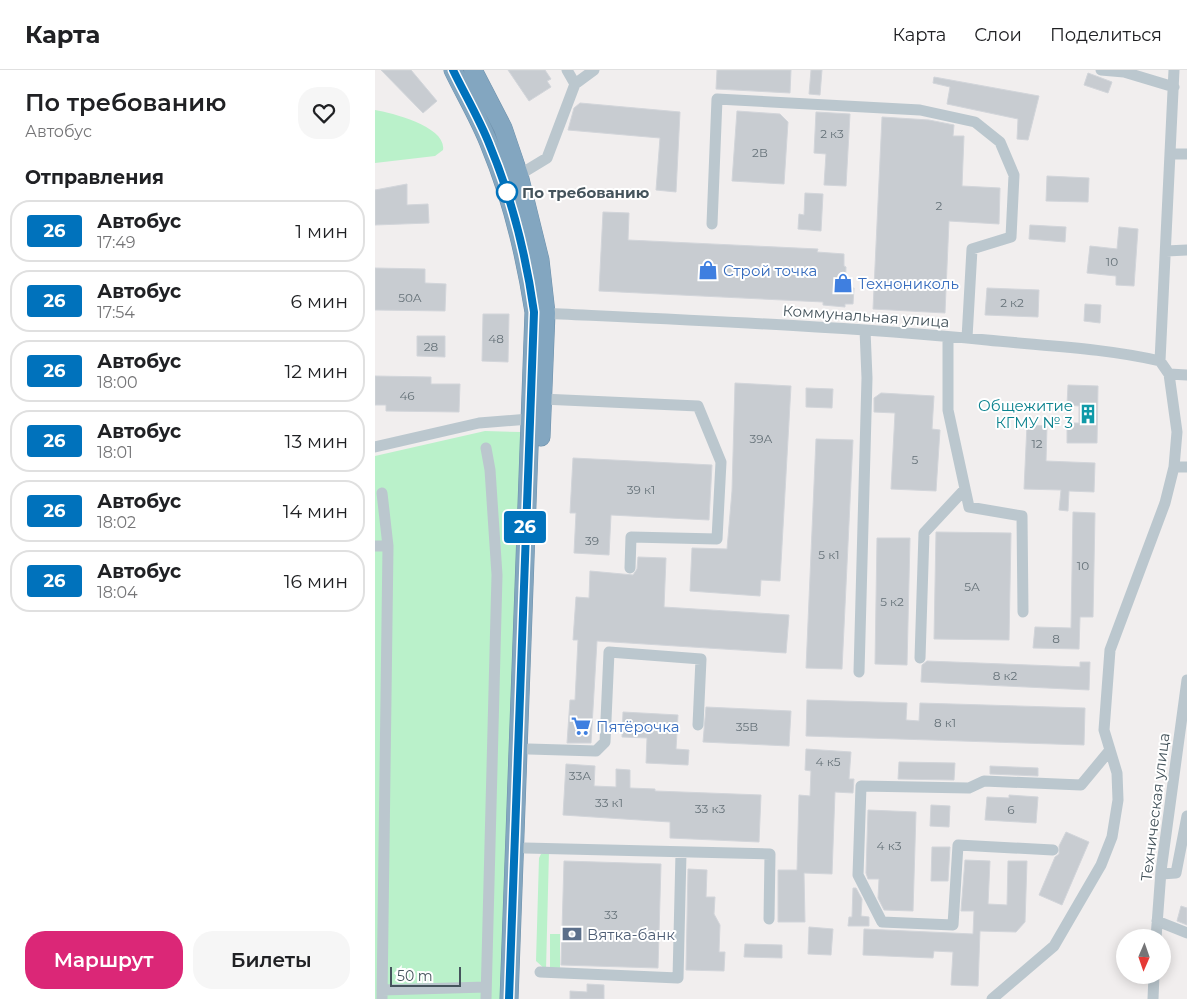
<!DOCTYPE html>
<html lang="ru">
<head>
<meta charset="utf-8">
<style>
  :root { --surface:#fff; --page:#f6f6f6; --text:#202124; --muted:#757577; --line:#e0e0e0; --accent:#db2777 }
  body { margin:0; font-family:Montserrat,sans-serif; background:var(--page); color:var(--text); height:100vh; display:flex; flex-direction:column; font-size:19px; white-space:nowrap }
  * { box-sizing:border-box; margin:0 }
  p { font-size:16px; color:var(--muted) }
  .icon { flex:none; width:28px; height:28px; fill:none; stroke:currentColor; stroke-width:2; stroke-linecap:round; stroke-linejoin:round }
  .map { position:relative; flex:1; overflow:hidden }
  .details { display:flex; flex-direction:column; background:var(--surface); width:375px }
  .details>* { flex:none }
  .badge { padding:0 10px; border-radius:4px; font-size:18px; line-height:32px }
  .needle { width:32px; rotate:182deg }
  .controls { position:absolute; left:741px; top:859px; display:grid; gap:10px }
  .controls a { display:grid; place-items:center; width:55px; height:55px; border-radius:50%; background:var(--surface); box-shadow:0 2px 12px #0003; font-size:25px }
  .scale { position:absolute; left:15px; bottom:12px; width:71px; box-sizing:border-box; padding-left:5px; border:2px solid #45545c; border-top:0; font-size:14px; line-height:18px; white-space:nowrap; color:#45545c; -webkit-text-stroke:4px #fff; paint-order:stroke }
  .map>.badge { position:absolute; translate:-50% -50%; box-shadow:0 0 0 2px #fff }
  h2 { padding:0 25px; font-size:19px; line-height:45px }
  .round { display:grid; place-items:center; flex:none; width:52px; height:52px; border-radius:20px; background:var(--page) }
  .summary { display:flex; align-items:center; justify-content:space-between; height:85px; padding:0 25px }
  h1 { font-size:24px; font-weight:600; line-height:38px }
  .action { display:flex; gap:10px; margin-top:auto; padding:10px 25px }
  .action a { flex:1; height:58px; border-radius:20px; background:var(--accent); color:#fff; font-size:20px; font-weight:600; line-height:58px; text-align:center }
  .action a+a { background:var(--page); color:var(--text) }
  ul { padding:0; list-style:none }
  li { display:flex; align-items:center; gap:15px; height:62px; margin:0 10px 8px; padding:0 15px; border:2px solid var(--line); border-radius:20px }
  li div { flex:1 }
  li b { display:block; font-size:19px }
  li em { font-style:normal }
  li .badge { min-width:55px; font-weight:700; text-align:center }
  header { display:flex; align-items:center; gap:30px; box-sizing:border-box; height:70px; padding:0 25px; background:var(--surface); border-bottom:1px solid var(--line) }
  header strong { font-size:24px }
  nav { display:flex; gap:28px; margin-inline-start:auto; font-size:18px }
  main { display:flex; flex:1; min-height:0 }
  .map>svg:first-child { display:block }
</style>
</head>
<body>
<header>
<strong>Карта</strong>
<nav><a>Карта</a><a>Слои</a><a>Поделиться</a></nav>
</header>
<main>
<section class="details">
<div class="summary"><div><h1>По требованию</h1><p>Автобус</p></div><a class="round"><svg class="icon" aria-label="heart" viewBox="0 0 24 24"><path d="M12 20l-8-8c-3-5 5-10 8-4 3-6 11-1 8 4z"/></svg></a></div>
<h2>Отправления</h2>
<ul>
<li><span class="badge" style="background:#0072bc;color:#fff">26</span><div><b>Автобус</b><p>17:49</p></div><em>1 мин</em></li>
<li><span class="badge" style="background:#0072bc;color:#fff">26</span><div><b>Автобус</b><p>17:54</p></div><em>6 мин</em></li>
<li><span class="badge" style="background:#0072bc;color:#fff">26</span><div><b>Автобус</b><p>18:00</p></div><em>12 мин</em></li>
<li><span class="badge" style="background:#0072bc;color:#fff">26</span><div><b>Автобус</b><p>18:01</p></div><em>13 мин</em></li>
<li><span class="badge" style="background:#0072bc;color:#fff">26</span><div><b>Автобус</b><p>18:02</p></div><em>14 мин</em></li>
<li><span class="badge" style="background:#0072bc;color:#fff">26</span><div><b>Автобус</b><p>18:04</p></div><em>16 мин</em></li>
</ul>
<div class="action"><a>Маршрут</a><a>Билеты</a></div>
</section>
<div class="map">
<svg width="812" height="929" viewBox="0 0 812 929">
  <rect width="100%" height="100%" fill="#f1eeee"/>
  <path fill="#baf1ca" d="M0,40C18,43 72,57 68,80L60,86L0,93Z
    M110,361L146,362L126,929H0V386Z
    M174,781L171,900L161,891L164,788L166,784Z
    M175,864H185V901H175Z"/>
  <path fill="#c8ccd1" stroke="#d2d5da" d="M6,0H36L62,31L48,43Z
    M133,0H170L176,9L172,11L176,17L154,31Z
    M342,0H416L415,23L341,19Z
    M436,0H447L445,25L434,24Z
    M713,3L737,12L733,23L709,15Z
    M559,7L664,26L653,70L642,69L643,49L572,34L575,17L558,13Z
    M205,33L305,42L301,122L281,120L285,68L193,60L199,38Z
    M362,41L405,44L413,52L409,114L357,111Z
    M441,42L475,44L471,116L449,115L451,84L439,83Z
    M507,47L554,50L579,55L578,66H589L587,116L625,118L624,154L574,151L570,243L498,239Z
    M672,106L714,108L713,132L671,131Z
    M32,114V135L53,134L54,153L0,155V120Z
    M430,123L448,124L446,161L423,159L424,144L429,145Z
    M228,142L254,143L253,170L443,179L442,182L469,184V196L471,197L470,218H479L478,234H470V237L448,235V232L224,221Z
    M655,155L691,157L690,172L654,169Z
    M744,157L763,159L759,216L741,215V206L712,203L715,176L742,179Z
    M0,198L50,199V213L71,214L70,241L0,240Z
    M612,218L664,220L663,247L610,245Z
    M710,234L726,235L725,253L709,251Z
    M108,244H134L133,292L107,291Z
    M42,266H70V287L42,286Z
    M0,306L56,307V314H85L84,342L11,341V335H0Z
    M360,313L416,316L405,511L386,510L385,526L315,521L317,478L352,479L357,421Z
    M693,315L723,316L722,373H692V353H704V336L692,335Z
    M431,318L458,319L457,338L431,337Z
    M506,323L559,326L557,359L565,360L561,421L516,419L520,343L499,342V328Z
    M652,355L672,356L671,391L720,393L719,422L694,421L693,441L684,440L686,420L649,419Z
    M441,369L478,370L467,599L431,598Z
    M198,388L337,395L334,450L236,445L234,485L199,483L201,443H195Z
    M698,442L720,443L718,547H705L704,579L658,578L660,557L696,558Z
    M561,462L636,463L634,570L559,569Z
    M502,468H535L532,595L500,594Z
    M263,487L291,488L289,537L414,545L411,583L222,571L216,673H192L195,630H200L203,570H198L201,527L214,528L215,501L258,505L262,499Z
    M552,591L705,597V592H715L714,620L546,612L547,595Z
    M432,630L532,633L531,650L544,651L545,633L710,638L709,675L431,666Z
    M331,637L416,641L414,676L328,672Z
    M248,642L303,645L301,679L314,680L313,695L271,693L272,668L247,667Z
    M431,679L476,682L474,709H479L478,723L460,722L457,804L429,803L430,852H403V800H422L424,725L435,726L436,701L430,700Z
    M524,692L580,693L579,710L523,709Z
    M191,694L220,696L219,716L241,717V699L255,700V718L280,719V721L386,725L384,772L295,768V752L188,745Z
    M615,696L663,698V706L615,704Z
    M634,725L663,727L661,753L610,750L612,727L634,728Z
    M556,735L575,736L574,757L555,756Z
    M493,740L541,742L538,841L509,840L503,828L504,809H493L491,803Z
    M691,762L714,772L687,835L664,825L680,787L684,784V776Z
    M557,777H575L573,811H556Z
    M590,790L615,791L613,834L632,835L633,791H652L650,852L641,862L605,861L603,916L576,915L578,882L559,881L558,888L488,885L489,859L598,864L599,841H586Z
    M189,791L286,794L283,898L186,895Z
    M313,799L332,800L331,827H340L339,844L345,855L344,882H350L349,901L311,900Z
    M478,818H481L487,829L486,846L494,847V856H473L474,847H477Z
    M806,836L812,838V855L802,851Z
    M434,857L458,859L456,885L433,884Z
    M370,874L407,875V888L369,887Z
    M212,914L229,915V929H195V921L212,922Z"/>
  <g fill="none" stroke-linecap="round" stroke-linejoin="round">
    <defs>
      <path id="highway" d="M78,0C90,25 105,50 115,76C137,129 150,185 159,242L134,929
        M98,0L128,58L144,105L165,190L171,243L166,367"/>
    </defs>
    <use href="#highway" stroke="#6f91ab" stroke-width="19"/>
    <path stroke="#bbc7ce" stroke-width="11" d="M192,0L200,14
      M726,0L749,2L799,17
      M796,84H812
      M144,105L172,88L200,14L219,0
      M337,154L342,29L545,40L600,52L625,72L639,105L636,167L597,179L592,268
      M791,181L812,180
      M165,243C314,250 464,256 612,270C670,276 729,278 785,291L794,304L812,305
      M573,267V340L594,437L647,446L648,542
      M785,291L799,0
      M167,329L323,336L346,392L342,469L256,467L255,498
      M0,377L104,353L154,349
      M799,397H812
      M0,476H13
      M545,588L549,463L590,419
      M484,602L492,308L490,260
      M154,679L221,681L230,672L234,582L326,589L323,655
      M150,778L395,784L394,849
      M678,780L583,775L578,855L507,852L483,805L486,716L594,718L609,711L706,715L735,680
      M786,804L801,803L812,746
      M782,851L812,863
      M781,868L786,801L812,610
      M165,902L303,908L306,783
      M7,920L111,917
      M7,929L13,476L7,423
      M111,929L122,505L115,400L111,378
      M617,929L679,876L726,795L737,767L743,730L742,703L729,660L735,580L790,433L799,397L802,362L794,304
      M778,929L779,905"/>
    <use href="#highway" stroke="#83a6c0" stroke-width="18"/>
  </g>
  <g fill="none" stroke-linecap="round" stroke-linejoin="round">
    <defs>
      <path id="line" d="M78,0C90,25 105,50 115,76C137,129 151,185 159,242L134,929"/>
    </defs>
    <use href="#line" stroke="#fff" stroke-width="11"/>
    <use href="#line" stroke="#0072bc" stroke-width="8"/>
  </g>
  <defs>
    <symbol id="shop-bare" viewBox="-9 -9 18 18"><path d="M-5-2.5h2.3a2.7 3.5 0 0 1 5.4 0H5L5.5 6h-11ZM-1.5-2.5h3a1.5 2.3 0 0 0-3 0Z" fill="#3f7fe0" stroke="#fff" stroke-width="2.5" paint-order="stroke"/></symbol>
    <symbol id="building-bare" viewBox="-9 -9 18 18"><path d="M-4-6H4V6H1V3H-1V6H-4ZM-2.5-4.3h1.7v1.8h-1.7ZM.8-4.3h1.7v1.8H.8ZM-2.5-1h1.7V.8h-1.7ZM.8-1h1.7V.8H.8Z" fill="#0f9aa8" stroke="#fff" stroke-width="2.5" paint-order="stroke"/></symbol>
    <symbol id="supermarket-bare" viewBox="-9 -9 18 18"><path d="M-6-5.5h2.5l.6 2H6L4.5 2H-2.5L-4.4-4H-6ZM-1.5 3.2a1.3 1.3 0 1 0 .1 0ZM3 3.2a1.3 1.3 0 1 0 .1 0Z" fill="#3f7fe0" stroke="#fff" stroke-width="2.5" paint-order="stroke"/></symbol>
    <symbol id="bank-bare" viewBox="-9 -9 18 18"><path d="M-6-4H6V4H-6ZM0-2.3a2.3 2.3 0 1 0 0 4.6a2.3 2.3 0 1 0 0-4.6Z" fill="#5c6f8a" stroke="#fff" stroke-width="2.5" paint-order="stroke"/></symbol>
  </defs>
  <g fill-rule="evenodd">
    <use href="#shop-bare" x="319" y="186" width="28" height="28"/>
    <use href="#shop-bare" x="454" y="199" width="28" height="28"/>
    <use href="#building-bare" x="699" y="330" width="28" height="28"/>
    <use href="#supermarket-bare" x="192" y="642" width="28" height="28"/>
    <use href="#bank-bare" x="183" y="850" width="28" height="28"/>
  </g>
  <circle fill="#fff" stroke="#0072bc" stroke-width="2.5" cx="132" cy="122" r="10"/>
  <g text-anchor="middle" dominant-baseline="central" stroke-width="4" stroke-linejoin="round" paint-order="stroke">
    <g font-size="12" fill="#667279">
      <text x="457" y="63">2 к3</text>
      <text x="385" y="82">2В</text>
      <text x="564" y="135">2</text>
      <text x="737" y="191">10</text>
      <text x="35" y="227">50А</text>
      <text x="637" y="232">2 к2</text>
      <text x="121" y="268">48</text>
      <text x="56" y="276">28</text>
      <text x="32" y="325">46</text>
      <text x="386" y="368">39А</text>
      <text x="662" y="373">12</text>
      <text x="540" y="389">5</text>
      <text x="266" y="419">39 к1</text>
      <text x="217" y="470">39</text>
      <text x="454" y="484">5 к1</text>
      <text x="708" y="495">10</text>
      <text x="597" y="516">5А</text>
      <text x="517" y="531">5 к2</text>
      <text x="681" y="568">8</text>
      <text x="630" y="605">8 к2</text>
      <text x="570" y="652">8 к1</text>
      <text x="372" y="656">35В</text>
      <text x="453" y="691">4 к5</text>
      <text x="205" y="705">33А</text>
      <text x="234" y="732">33 к1</text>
      <text x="335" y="738">33 к3</text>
      <text x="636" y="739">6</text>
      <text x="514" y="775">4 к3</text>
      <text x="236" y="844">33</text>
    </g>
    <g font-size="15" font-weight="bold" fill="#45545c" stroke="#fff" text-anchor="start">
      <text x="147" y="122">По требованию</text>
    </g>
    <g font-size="15" fill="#366cbe" stroke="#fff" text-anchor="start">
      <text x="348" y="200">Строй точка</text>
      <text x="483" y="213">Технониколь</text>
      <text x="221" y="656">Пятёрочка</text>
    </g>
    <g font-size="15" fill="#45545c" stroke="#fff">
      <text transform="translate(491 246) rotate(4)">Коммунальная улица</text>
      <text transform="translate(780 737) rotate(-83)">Техническая улица</text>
    </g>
    <g font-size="15" fill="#0d838f" stroke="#fff" text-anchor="end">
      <text x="698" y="335">Общежитие<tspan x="698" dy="17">КГМУ № 3</tspan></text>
    </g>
    <g font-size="15" fill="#4e5e75" stroke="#fff" text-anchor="start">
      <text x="212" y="864">Вятка-банк</text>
    </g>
  </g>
</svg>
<div class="controls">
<a><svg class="needle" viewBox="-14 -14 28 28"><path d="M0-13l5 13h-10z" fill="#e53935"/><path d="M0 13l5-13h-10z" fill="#757577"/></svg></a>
</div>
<div class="scale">50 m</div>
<b class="badge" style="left:150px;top:457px;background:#0072bc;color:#fff">26</b>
</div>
</main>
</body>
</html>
